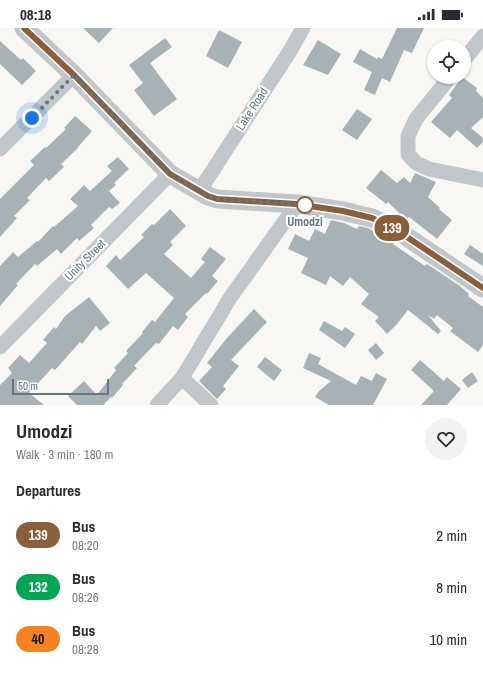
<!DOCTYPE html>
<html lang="en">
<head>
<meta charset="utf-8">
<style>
  :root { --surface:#fff; --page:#f2f2f3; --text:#2b2b33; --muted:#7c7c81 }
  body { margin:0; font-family:"Archivo Narrow",sans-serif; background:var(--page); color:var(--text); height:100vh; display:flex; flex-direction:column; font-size:15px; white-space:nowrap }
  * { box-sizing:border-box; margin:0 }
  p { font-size:13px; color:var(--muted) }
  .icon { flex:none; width:22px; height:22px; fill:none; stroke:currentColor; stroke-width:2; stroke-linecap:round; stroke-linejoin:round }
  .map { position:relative; height:377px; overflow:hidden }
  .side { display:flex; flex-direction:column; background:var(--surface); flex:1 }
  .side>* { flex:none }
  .badge { padding:0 8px; border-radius:13px; font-size:14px; line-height:26px }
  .buttons { position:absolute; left:427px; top:12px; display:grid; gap:8px }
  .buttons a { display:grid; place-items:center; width:44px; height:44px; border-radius:50%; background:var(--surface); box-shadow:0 1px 3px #0004; font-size:20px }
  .scale { position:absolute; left:12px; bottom:10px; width:97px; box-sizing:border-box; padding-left:4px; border:2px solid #617781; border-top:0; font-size:11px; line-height:14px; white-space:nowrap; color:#617781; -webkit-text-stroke:3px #fff; paint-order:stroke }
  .you { position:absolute; width:20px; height:20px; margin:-10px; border:3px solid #fff; border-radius:50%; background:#1a73e8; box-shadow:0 0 0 6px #1a73e833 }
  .map>.badge { position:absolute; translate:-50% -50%; box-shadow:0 0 0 2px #fff }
  h2 { padding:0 16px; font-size:15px; line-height:36px }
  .round { display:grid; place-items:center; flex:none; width:42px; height:42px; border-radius:21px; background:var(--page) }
  .overview { display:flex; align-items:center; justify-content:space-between; height:68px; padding:0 16px }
  h1 { font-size:19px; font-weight:700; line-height:30px }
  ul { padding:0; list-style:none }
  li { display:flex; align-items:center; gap:12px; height:52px; padding:0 16px }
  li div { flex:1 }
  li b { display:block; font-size:15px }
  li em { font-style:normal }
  li .badge { min-width:44px; font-weight:700; text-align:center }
  .status { display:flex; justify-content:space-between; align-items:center; height:28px; padding:0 20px; background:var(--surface); direction:ltr }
  .status svg { height:11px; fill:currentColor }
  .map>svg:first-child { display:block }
</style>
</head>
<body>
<div class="status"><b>08:18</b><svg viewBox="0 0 49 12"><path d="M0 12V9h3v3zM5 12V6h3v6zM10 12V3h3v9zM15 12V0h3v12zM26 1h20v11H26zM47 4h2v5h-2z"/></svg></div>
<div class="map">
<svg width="483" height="377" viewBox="0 0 483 377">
  <rect width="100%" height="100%" fill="#f8f7f4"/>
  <path fill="#a7b2b7" d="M83,0H113L99,15Z
    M397,0H424L412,25L404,22L390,54L382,50L375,67L364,62L372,44L353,34L360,21L377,31L378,29L382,31Z
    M219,2L242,14L228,40L206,28Z
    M165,10L172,19L150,35L177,71L154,88L134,62L143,55L129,37Z
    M318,12L341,26L328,47L303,37Z
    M0,13L21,32L23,30L36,43L22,57L0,36Z
    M462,49L477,60L476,63L483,70V89L471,100L483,110V114L477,120L457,102L450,110L431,94L452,70L449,67Z
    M357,81L372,91L357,112L342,102Z
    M75,88L92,103L78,119V120L61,136L64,139L49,153L46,150L27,170L30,172L14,188L17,190L0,209V171L34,137L30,133L45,119L46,120L66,101L64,100Z
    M118,129L129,141L114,155L116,157L109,163L120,175L112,181L109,179L91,197L94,200L79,213L77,210L61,226L57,221L37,238L35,236L16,256L18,257L0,278V238L13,224L18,229L37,213L38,214L53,198L54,199L78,178L70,171L84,157L90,163L112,143L107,138Z
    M381,142L397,155L404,149L410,155L415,145L436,154L428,169L440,180L439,181L452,192L437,211L409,189L406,192L388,174L386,176L366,160Z
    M170,181L186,198L170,214L173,217L164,226L191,250L205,234L201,231L210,219L226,231L212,248L218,253L207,266L206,265L185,286L188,289L178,302L173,298L159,316L156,315L134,338L137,340L122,356L123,357L112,370L111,369L104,376L105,377H77L68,368L84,353L97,367L116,342L114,340L128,325L126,323L143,305L142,304L152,292L155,294L174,270L146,245L128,261L106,238L116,227L120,232L144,209L141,207L152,196L154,197Z
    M331,192L344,195L357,201L359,198L368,200L389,211L394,214L393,216L425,238L427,236L460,258L469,266L468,268L483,279V317L478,324L450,303L453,300L437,287L434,291L428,287L441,303L438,306L408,282L397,296L387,306L375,293L379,289L361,276L369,266L350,249L343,258L330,248L326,257L301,245L308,230L288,221L295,206L309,213L315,201L325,206Z
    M470,217L483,226V238L464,226Z
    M89,269L110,295L100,303L96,298L82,316L80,314L55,342L52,340L29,365L44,377H0V357L12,345L8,340L20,327L29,335L47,315L43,312L54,299L56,301L65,288Z
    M254,281L267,294L231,332L239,338L223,358L226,361L217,371L199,353L212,339L207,335L227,310Z
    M324,293L342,303L345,299L355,306L345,320L319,302Z
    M376,315L384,325L376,332L368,322Z
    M309,325L321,330L318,336L356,357L361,348L372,353L376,345L387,351L373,377H329L315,369L319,363L331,353L303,340Z
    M265,329L282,342L274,353L257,339Z
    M420,332L444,353L447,349L461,361L447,377H421L434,363L411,342Z
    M472,344L478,353L468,360L462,352Z"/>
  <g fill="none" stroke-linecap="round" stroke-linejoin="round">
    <path stroke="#c0c6c9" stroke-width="15" d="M464,32L483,8
      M450,49L416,91L408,108V126L416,135L429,141L483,152
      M0,121L74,47
      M200,162L290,23L303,0
      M0,319L170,146
      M182,350L211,377
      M157,377L182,350L230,270L297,176"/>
    <path stroke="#c0c6c9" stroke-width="19" d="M24,0L74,47L170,146L208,168L217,171L297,176L343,183L372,190L398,203L483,260"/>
  </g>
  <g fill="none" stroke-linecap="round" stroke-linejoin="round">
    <defs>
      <path id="line" d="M24,0L74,47L170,146L208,168L217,171L296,176L343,183L372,190L398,203L483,260"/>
    </defs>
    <use href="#line" stroke="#fff" stroke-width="9"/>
    <use href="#line" stroke="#8b5e3c" stroke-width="6"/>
    <path stroke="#617781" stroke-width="4" stroke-dasharray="0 7.2" d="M32,90L74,47L170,146L208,168L217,171L296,176L312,179L305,177"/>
  </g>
  <circle fill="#fff" stroke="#8b5e3c" stroke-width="2" cx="305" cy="177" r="8"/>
  <g text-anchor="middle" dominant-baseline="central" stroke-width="4" stroke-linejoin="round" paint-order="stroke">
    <g font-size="12" fill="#617781" stroke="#fff">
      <text transform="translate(252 81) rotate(-57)">Lake Road</text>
      <text transform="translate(85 232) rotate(-45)">Unity Street</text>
    </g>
    <g font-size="12" font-weight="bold" fill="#617781" stroke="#fff">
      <text x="305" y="194">Umodzi</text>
    </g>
  </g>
</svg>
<div class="buttons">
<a><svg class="icon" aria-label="locate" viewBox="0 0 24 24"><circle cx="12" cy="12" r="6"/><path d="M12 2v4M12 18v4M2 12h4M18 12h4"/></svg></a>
</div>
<div class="scale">50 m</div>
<div class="you" style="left:32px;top:90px"></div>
<b class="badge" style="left:392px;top:200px;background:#8b5e3c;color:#fff">139</b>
</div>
<section class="side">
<div class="overview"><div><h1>Umodzi</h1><p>Walk · 3 min · 180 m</p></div><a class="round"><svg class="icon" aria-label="heart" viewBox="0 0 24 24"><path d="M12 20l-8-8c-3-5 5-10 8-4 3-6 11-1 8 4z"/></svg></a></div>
<h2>Departures</h2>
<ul>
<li><span class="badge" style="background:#8b5e3c;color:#fff">139</span><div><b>Bus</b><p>08:20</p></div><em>2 min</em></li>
<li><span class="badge" style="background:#00a651;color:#fff">132</span><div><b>Bus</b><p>08:26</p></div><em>8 min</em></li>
<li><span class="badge" style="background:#f58220;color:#111">40</span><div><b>Bus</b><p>08:28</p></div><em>10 min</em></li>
</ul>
</section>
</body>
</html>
